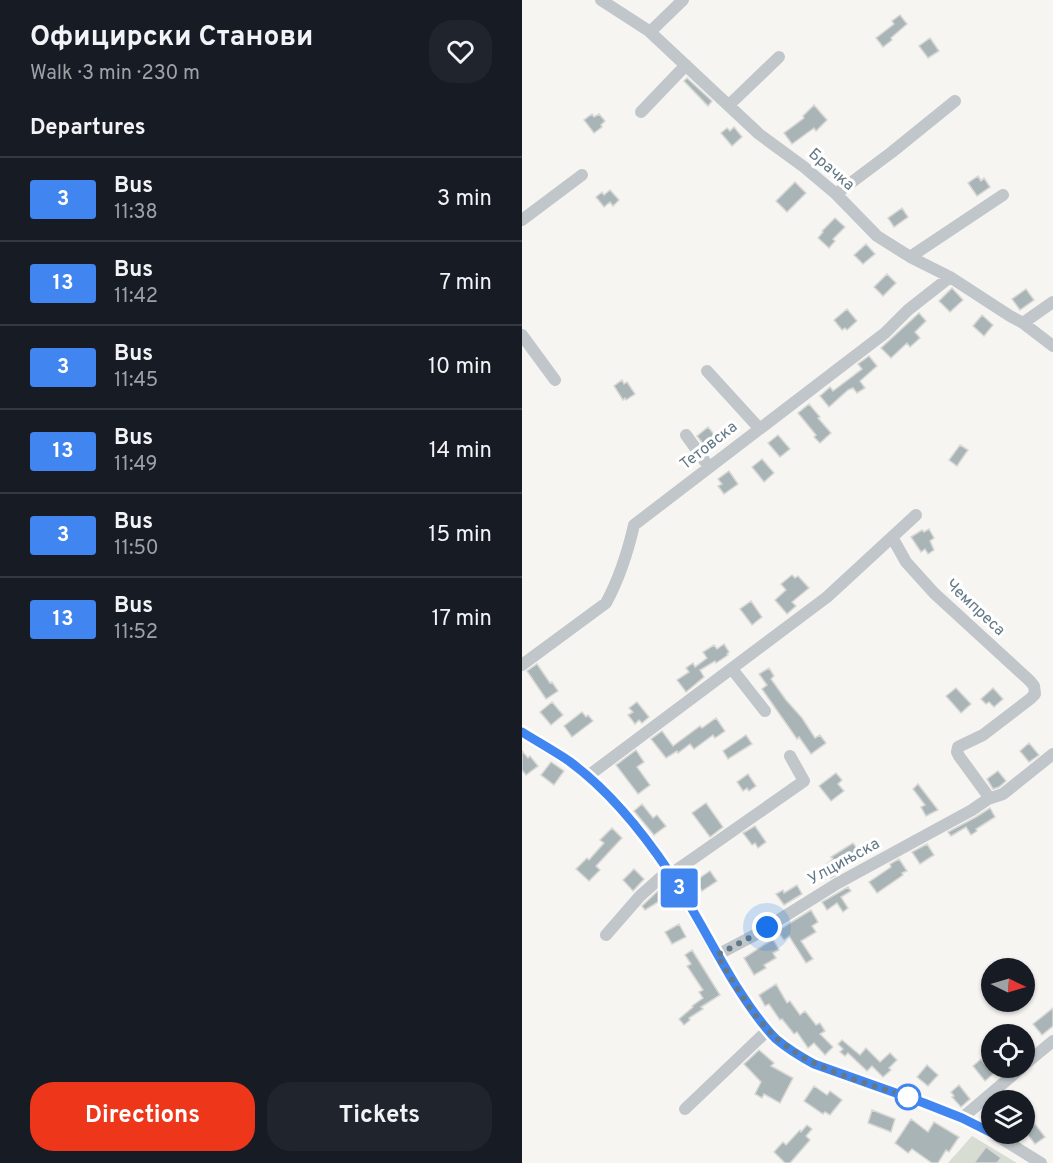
<!DOCTYPE html>
<html lang="en">
<head>
<meta charset="utf-8">
<style>
  :root { --surface:#171b24; --page:#20242c; --text:#f1f3f6; --muted:#9ea1a6; --line:#363941; --accent:#ee371a }
  body { margin:0; font-family:Overpass,sans-serif; background:var(--page); color:var(--text); height:100vh; display:flex; flex-direction:column; font-size:22px; white-space:nowrap }
  * { box-sizing:border-box; margin:0 }
  p { font-size:20px; color:var(--muted) }
  .icon { flex:none; width:33px; height:33px; fill:none; stroke:currentColor; stroke-width:2; stroke-linecap:round; stroke-linejoin:round }
  .map { position:relative; flex:1; overflow:hidden }
  .panel { display:flex; flex-direction:column; background:var(--surface); width:522px }
  .panel>* { flex:none }
  .badge { padding:0 12px; border-radius:4px; font-size:21px; line-height:39px }
  .needle { width:39px; rotate:95deg }
  .fabs { position:absolute; left:459px; top:958px; display:grid; gap:12px }
  .fabs a { display:grid; place-items:center; width:54px; height:54px; border-radius:50%; background:var(--surface); box-shadow:0 2px 4px #0004; font-size:30px }
  .you { position:absolute; width:30px; height:30px; margin:-15px; border:4px solid #fff; border-radius:50%; background:#1a73e8; box-shadow:0 0 0 9px #1a73e833 }
  .map>.badge { position:absolute; translate:-50% -50%; box-shadow:0 0 0 3px #fff }
  h2 { padding:0 30px; font-size:22px; line-height:54px }
  .round { display:grid; place-items:center; flex:none; width:63px; height:63px; border-radius:24px; background:var(--page) }
  .head { display:flex; align-items:center; justify-content:space-between; height:102px; padding:0 30px }
  h1 { font-size:28px; font-weight:700; line-height:45px }
  .action { display:flex; gap:12px; margin-top:auto; padding:12px 30px }
  .action a { flex:1; height:69px; border-radius:24px; background:var(--accent); color:#fff; font-size:24px; font-weight:700; line-height:69px; text-align:center }
  .action a+a { background:var(--page); color:var(--text) }
  ul { padding:0; list-style:none }
  li { display:flex; align-items:center; gap:18px; height:84px; padding:0 30px; border-top:2px solid var(--line) }
  li div { flex:1 }
  li b { display:block; font-size:22px }
  li em { font-style:normal }
  li .badge { min-width:66px; font-weight:700; text-align:center }
  main { display:flex; flex:1; min-height:0 }
  .map>svg:first-child { display:block }
</style>
</head>
<body>
<main>
<section class="panel">
<div class="head"><div><h1>Официрски Станови</h1><p>Walk · 3 min · 230 m</p></div><a class="round"><svg class="icon" aria-label="heart" viewBox="0 0 24 24"><path d="M12 20l-8-8c-3-5 5-10 8-4 3-6 11-1 8 4z"/></svg></a></div>
<h2>Departures</h2>
<ul>
<li><span class="badge" style="background:#4186f0;color:#fff">3</span><div><b>Bus</b><p>11:38</p></div><em>3 min</em></li>
<li><span class="badge" style="background:#4186f0;color:#fff">13</span><div><b>Bus</b><p>11:42</p></div><em>7 min</em></li>
<li><span class="badge" style="background:#4186f0;color:#fff">3</span><div><b>Bus</b><p>11:45</p></div><em>10 min</em></li>
<li><span class="badge" style="background:#4186f0;color:#fff">13</span><div><b>Bus</b><p>11:49</p></div><em>14 min</em></li>
<li><span class="badge" style="background:#4186f0;color:#fff">3</span><div><b>Bus</b><p>11:50</p></div><em>15 min</em></li>
<li><span class="badge" style="background:#4186f0;color:#fff">13</span><div><b>Bus</b><p>11:52</p></div><em>17 min</em></li>
</ul>
<div class="action"><a>Directions</a><a>Tickets</a></div>
</section>
<div class="map">
<svg width="531" height="1163" viewBox="0 0 531 1163">
  <rect width="100%" height="100%" fill="#f6f5f2"/>
  <path fill="#d7ddd2" d="M450,1136L495,1163H426Z"/>
  <path fill="#a9b4b7" stroke="#d7d7d4" stroke-width="1.5" d="M378,15L385,24L369,38L370,40L361,47L354,38L372,24L370,21Z
    M408,38L417,51L406,58L397,46Z
    M165,78L190,101L186,106L162,81Z
    M292,105L305,120L294,131L292,128L270,144L262,133L282,118L281,116Z
    M70,114L72,117L77,114L83,121L79,125L80,127L72,133L62,120Z
    M212,127L220,137L210,146L199,133L205,128L208,131Z
    M456,176L459,181L462,178L468,187L455,196L446,183Z
    M273,182L284,193L265,212L254,201Z
    M88,190L97,200L91,206L88,202L82,207L74,197L80,192L82,195Z
    M380,208L386,217L372,227L366,218Z
    M313,218L323,227L311,239L313,241L307,248L296,238L301,232L300,231Z
    M344,244L353,254L341,264L332,255Z
    M365,274L374,283L361,296L352,287Z
    M430,288L441,300L428,312L417,301Z
    M504,289L512,300L498,310L490,299Z
    M325,309L335,321L325,330L323,328L320,330L312,320Z
    M397,313L404,321L393,332L398,338L388,347L385,343L369,358L359,348Z
    M460,315L471,325L462,336L451,326Z
    M347,356L355,366L338,381L343,388L335,393L331,388L326,390L307,407L298,396L308,387L311,391L340,369L336,364Z
    M100,380L102,384L105,382L113,394L104,400L103,398L101,400L92,386Z
    M287,404L298,417L296,418L309,433L298,443L292,437L294,435L276,413Z
    M186,427L194,437L183,446L175,436Z
    M256,435L268,449L258,457L246,443Z
    M438,445L446,450L435,466L427,460Z
    M240,459L252,473L242,482L230,467Z
    M207,471L216,484L202,494L196,486L200,484L196,479Z
    M407,529L412,538L408,541L412,550L406,554L403,549L399,552L389,537L400,530L402,532Z
    M270,575L273,578L276,576L287,588L270,602L274,606L265,614L253,600L264,590L259,584Z
    M229,601L240,617L230,625L218,609Z
    M202,644L207,652L205,654L206,655L194,663L193,661L178,670L182,677L164,692L155,680L167,672L164,668L171,663L173,667L185,658L181,652L192,645L195,649Z
    M15,664L28,683L30,682L36,691L24,699L5,671Z
    M247,668L252,676L249,679L264,700L280,718L293,738L298,735L304,743L289,754L277,737L275,739L240,689L245,685L237,674Z
    M434,688L449,704L439,713L424,696Z
    M471,688L481,699L472,707L467,702L464,704L459,699Z
    M30,702L41,715L29,725L18,712Z
    M115,702L127,717L120,723L117,720L113,724L106,715L111,712L107,708Z
    M60,712L64,717L66,715L71,721L50,737L42,726Z
    M194,718L203,731L193,738L191,735L172,749L168,744L156,753L155,751L144,758L129,739L140,731L151,746L178,726L180,728Z
    M224,735L230,744L206,759L201,751Z
    M507,743L517,755L507,762L498,751Z
    M114,750L122,762L115,767L128,785L116,794L94,765Z
    M0,751L6,758L8,756L16,766L4,775L0,770Z
    M29,762L42,771L32,785L19,775Z
    M476,771L484,781L477,787L471,789L465,779Z
    M314,773L320,780L316,784L322,791L309,801L297,786Z
    M226,774L234,786L227,791L225,788L221,791L215,782Z
    M396,784L416,810L404,816L399,807L403,805L391,789Z
    M184,803L201,827L188,837L170,813Z
    M120,804L131,818L135,815L144,826L132,835L112,811Z
    M468,808L473,817L454,829L455,831L449,835L444,827L429,836L426,832L454,817Z
    M233,826L244,842L236,848L233,843L230,845L221,833Z
    M90,828L100,838L74,866L78,870L67,881L54,869L65,858L67,860L82,843L78,840Z
    M331,843L341,857L317,871L318,873L309,878L308,876L303,879L297,870L311,859L309,857Z
    M405,844L412,855L398,864L390,852Z
    M377,859L385,871L380,873L381,875L355,893L347,882L369,867L368,864Z
    M112,869L122,879L111,891L101,880Z
    M188,871L195,881L180,891L173,881Z
    M275,885L280,894L262,905L254,894L261,890L262,893Z
    M140,887L146,896L123,910L120,906Z
    M326,887L329,891L319,897L326,908L321,912L315,903L305,910L300,902Z
    M289,910L296,922L290,926L294,932L279,941L291,959L284,963L267,936L262,940L255,931Z
    M157,924L164,937L150,944L143,932Z
    M251,939L257,950L251,953L254,958L242,965L244,968L232,975L222,958Z
    M170,950L198,995L179,1007L181,1009L167,1018L168,1020L162,1025L157,1019L171,1007L170,1006L181,998L177,992L181,990L165,966L169,964L163,955Z
    M254,984L265,1003L268,1001L278,1015L283,1011L294,1025L298,1023L303,1031L298,1034L311,1047L303,1055L292,1043L286,1048L275,1032L272,1034L260,1019L258,1020L247,1004L243,1006L237,995Z
    M531,1008V1026L520,1035L511,1024Z
    M320,1040L338,1055L344,1048L358,1062L368,1053L375,1060L367,1068L369,1070L361,1077L350,1066L345,1071L326,1053L323,1056L318,1052L321,1049L316,1044Z
    M237,1050L252,1063L249,1066L271,1078L258,1103L242,1094L240,1098L233,1094L239,1082L222,1064Z
    M459,1059L466,1068H478L463,1081L451,1066Z
    M405,1065L416,1075L406,1086L395,1077Z
    M437,1085L448,1099L439,1107L430,1097L432,1096L429,1092Z
    M292,1086L305,1095L308,1091L320,1100L308,1115L303,1112L301,1114L282,1101Z
    M502,1103L513,1116L509,1119L523,1137L513,1144L502,1130Z
    M350,1110L373,1119L369,1132L346,1123Z
    M389,1119L406,1132L412,1122L437,1137L427,1152L424,1150L416,1163H410L390,1149L386,1153L373,1143Z
    M285,1125L290,1129L284,1136L288,1140L268,1163H263L252,1152L261,1142L264,1145L278,1130L279,1132Z
    M464,1147L479,1158L475,1163H452Z"/>
  <g fill="none" stroke-linecap="round" stroke-linejoin="round">
    <path stroke="#c0c6c9" stroke-width="12" d="M79,0L127,31L237,134L282,167L314,194L355,236L390,258L428,277L488,316L501,323L531,346
      M128,32L161,0
      M207,105L257,57
      M119,112L164,65
      M314,194L370,152L433,101
      M0,220L60,175
      M388,257L481,195
      M501,323L531,302
      M0,335L33,380
      M185,371L237,428
      M164,435L187,467
      M0,665L84,603C97,579 106,551 112,525L363,333L386,310L428,277
      M210,669L243,711
      M0,733L49,763L66,776L94,804L125,839L149,874L195,955L234,1016L246,1030L255,1040L277,1056L293,1064L402,1103L440,1118L470,1133
      M66,776L305,597L394,515
      M466,799L481,794L531,754
      M149,874L282,781L268,756
      M84,935L118,896L146,871
      M195,955L231,936L316,883L450,810L466,799L464,793L437,756L435,752L436,747L461,735L508,699L513,694L512,686L508,681L412,593L384,562L370,537
      M502,1065L531,1041
      M163,1109L246,1030
      M440,1118L499,1068
      M472,1134L519,1163"/>
  </g>
  <g fill="none" stroke-linecap="round" stroke-linejoin="round">
    <defs>
      <path id="line" d="M0,732C16,742 32,751 47,761C88,791 120,831 148,873C171,908 191,948 213,984C225,1003 238,1023 254,1039C266,1049 279,1057 292,1064L402,1103L440,1118L470,1133"/>
    </defs>
    <use href="#line" stroke="#fff" stroke-width="14"/>
    <use href="#line" stroke="#4186f0" stroke-width="9"/>
    <path stroke="#637985" stroke-width="6" stroke-dasharray="0 10.8" d="M245,927L231,936L195,955C211,981 226,1009 247,1031C282,1068 342,1082 386,1097"/>
  </g>
  <circle fill="#fff" stroke="#4186f0" stroke-width="3" cx="386" cy="1097" r="12"/>
  <g text-anchor="middle" dominant-baseline="central" stroke-width="6" stroke-linejoin="round" paint-order="stroke">
    <g font-size="16" fill="#637985" stroke="#fff">
      <text transform="translate(309 170) rotate(41)">Брачка</text>
      <text transform="translate(187 446) rotate(-38)">Тетовска</text>
      <text transform="translate(453 608) rotate(43)">Чемпреса</text>
      <text transform="translate(322 862) rotate(-29)">Улцињска</text>
    </g>
  </g>
</svg>
<div class="fabs">
<a><svg class="needle" viewBox="-14 -14 28 28"><path d="M0-13l5 13h-10z" fill="#e53935"/><path d="M0 13l5-13h-10z" fill="#9ea1a6"/></svg></a>
<a><svg class="icon" aria-label="locate" viewBox="0 0 24 24"><circle cx="12" cy="12" r="6"/><path d="M12 2v4M12 18v4M2 12h4M18 12h4"/></svg></a>
<a><svg class="icon" aria-label="layers" viewBox="0 0 24 24"><path d="M12 4l9 5-9 5-9-5zM3 14l9 5 9-5"/></svg></a>
</div>
<div class="you" style="left:245px;top:927px"></div>
<b class="badge" style="left:157px;top:888px;background:#4186f0;color:#fff">3</b>
</div>
</main>
</body>
</html>
